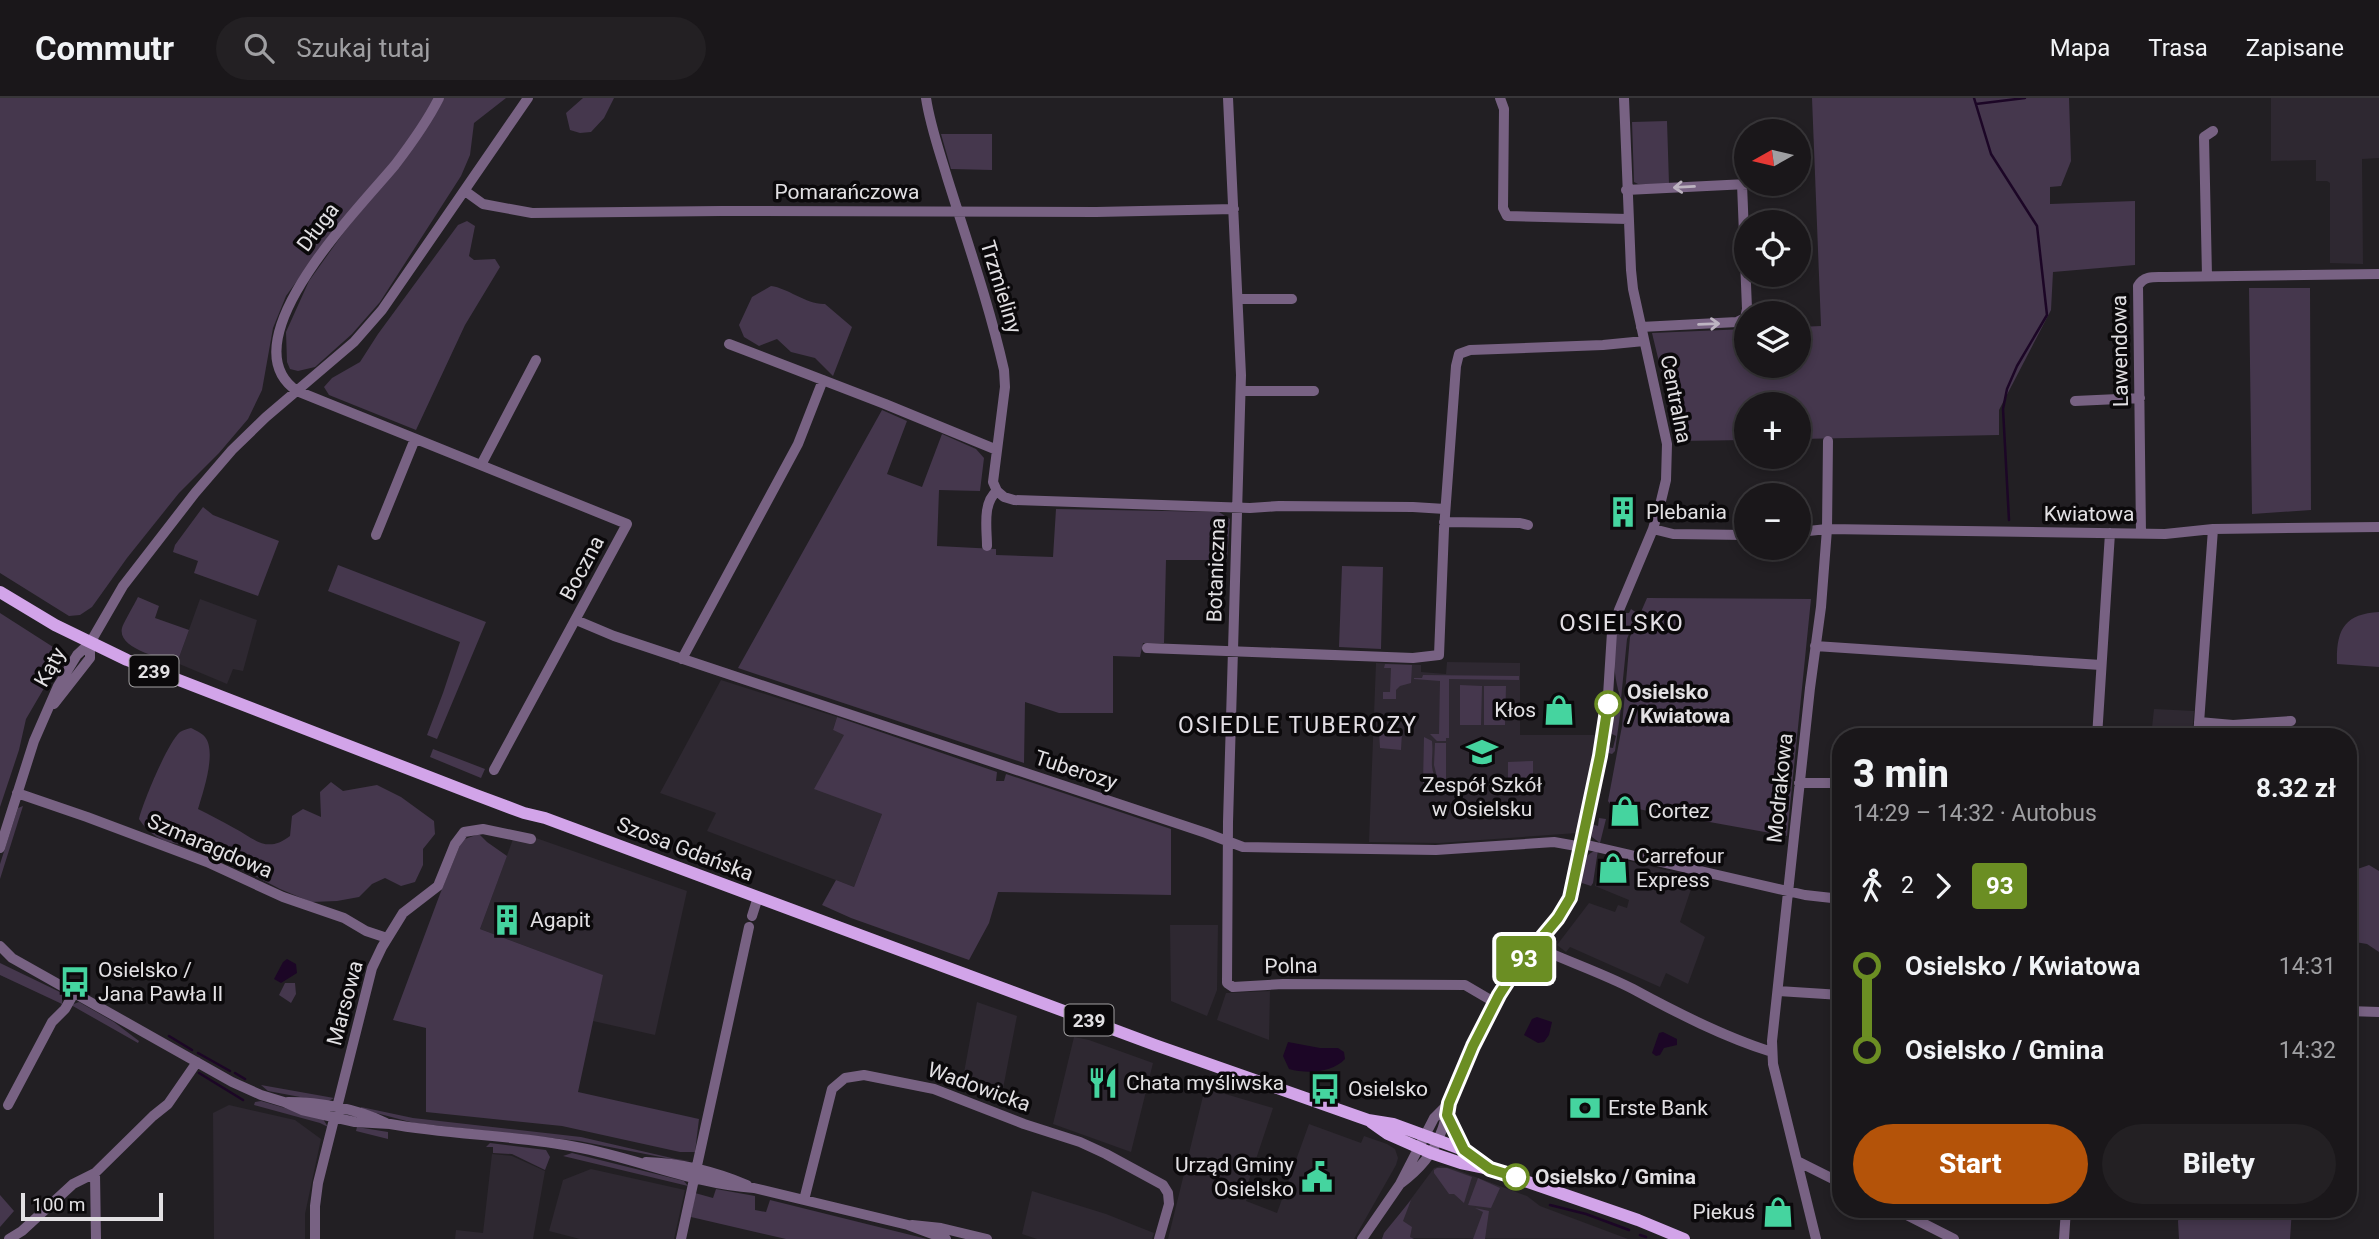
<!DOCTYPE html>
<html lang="pl">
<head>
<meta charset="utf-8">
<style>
  :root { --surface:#1a171a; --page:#232023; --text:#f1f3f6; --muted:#9f9fa2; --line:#383639; --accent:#b45309 }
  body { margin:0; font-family:Roboto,sans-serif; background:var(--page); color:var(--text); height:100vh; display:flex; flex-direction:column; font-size:26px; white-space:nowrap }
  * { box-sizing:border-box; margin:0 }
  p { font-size:23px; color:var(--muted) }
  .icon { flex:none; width:38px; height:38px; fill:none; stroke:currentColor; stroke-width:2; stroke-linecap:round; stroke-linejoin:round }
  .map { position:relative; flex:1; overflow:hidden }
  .drawer { position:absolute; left:1832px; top:630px; width:525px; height:490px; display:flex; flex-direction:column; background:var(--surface); border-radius:28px; box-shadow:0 4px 10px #0003,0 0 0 2px var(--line) }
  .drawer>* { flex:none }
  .badge { padding:0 14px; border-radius:5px; font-size:24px; line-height:46px }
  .needle { width:46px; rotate:262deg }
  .controls { position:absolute; left:1734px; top:21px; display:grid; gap:14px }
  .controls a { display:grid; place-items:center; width:77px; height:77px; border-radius:50%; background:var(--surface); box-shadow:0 4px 10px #0003,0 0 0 2px var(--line); font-size:35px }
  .scale { position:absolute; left:21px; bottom:18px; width:142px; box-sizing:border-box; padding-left:7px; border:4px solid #e2e0e3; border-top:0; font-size:19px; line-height:24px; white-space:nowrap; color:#e2e0e3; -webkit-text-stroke:5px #0b090b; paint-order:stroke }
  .map>.badge { position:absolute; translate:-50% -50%; box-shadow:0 0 0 4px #fff }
  .legs { display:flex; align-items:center; gap:10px; height:77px; padding:0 21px; font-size:23px }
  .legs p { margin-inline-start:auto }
  .overview { display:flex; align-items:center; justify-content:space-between; height:119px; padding:0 21px }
  h1 { font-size:38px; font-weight:800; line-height:52px }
  .button { display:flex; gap:14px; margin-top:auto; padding:14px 21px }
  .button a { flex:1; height:80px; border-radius:42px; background:var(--accent); color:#fff; font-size:28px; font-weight:800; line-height:80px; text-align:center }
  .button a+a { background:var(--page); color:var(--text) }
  ul { padding:0 21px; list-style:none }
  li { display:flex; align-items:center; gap:24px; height:84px; font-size:26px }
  li i { display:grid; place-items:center; width:10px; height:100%; margin:0 9px; background:currentColor }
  li i::after { content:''; width:18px; height:18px; margin:-9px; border:5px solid; border-radius:50%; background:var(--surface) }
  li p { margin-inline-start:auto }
  li:first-child i { background:linear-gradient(#0000 50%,currentColor 0) }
  li:last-child i { background:linear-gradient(currentColor 50%,#0000 0) }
  header { display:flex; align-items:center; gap:42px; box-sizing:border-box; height:98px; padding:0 35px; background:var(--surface); border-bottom:2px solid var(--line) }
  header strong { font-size:33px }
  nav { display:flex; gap:38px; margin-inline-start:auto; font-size:24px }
  .search { width:490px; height:63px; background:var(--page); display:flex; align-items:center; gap:18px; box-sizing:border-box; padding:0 24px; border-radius:38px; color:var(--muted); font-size:26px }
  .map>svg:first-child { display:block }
</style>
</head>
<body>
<header>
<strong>Commutr</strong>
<div class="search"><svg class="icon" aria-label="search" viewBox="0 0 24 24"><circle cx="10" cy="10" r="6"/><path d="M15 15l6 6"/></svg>Szukaj tutaj</div>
<nav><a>Mapa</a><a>Trasa</a><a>Zapisane</a></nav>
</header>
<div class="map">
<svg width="2379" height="1141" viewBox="0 0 2379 1141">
  <rect width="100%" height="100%" fill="#221f23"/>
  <path fill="#2e2831" d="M2271,0H2379V60L2362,61L2363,166L2330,165V85L2327,83H2316V62L2271,63Z
    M200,501L257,522L243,573L233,571L227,586L177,565Z
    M1447,564L1520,565V637H1596L1577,735L1439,745L1369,744L1376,565L1421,567V574L1446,576Z
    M721,582L837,619L833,632L844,636L882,716L854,789L707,733L716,715L660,695Z
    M2154,611L2194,613L2192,639H2151Z
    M516,733L687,793L655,937L593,923L602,877L480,831Z
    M1612,759L1695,779L1680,824L1705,839L1688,886L1666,875L1660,889L1570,849L1566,854L1557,847L1589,805L1615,814L1618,807L1627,810L1629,802L1595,788L1599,768Z
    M1170,827H1218L1217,892L1207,918L1171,903Z
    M1270,893L1269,942L1217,922L1226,895Z
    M977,904L1017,918L1000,1006L961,991Z
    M1074,939L1089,942L1153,965L1131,1054L1053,1026Z
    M1205,990L1273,1010L1247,1088L1251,1090L1246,1103L1277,1115L1309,1026L1361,1045L1364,1038L1387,1046L1395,1051L1398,1060L1396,1067L1354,1141H1168Z
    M229,1007L295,1022L321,1041L305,1116V1141H214L213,1015Z
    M492,1056L512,1058L545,1073L533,1141H455L456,1132L483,1135Z
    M1441,1068L1454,1071L1527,1098L1540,1108L1628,1141L1382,1140L1434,1070Z
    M591,1071L685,1092L674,1141H580L549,1133L563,1082Z
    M1032,1093L1106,1116L1154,1135L1152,1141H1037L1022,1136Z"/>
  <path fill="#45374d" d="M0,0H436L416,33L389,68L333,133L286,198L273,230L262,292L248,321L219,355L179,395L127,460L92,509L80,517L69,518L0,475Z
    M444,0H506L474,25L470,57L461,78L380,204L352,236L315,269L332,280L360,264L378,236L458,127L467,123L475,128L469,158L474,162L495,161L500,169L465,227L416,332L329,297L324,289L332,280L315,269L298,273L290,271L287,264L286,234L309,183L344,134L418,43Z
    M583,0H614L604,20L591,34L580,35L570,32L566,15Z
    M1812,0H2069L2071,63L2061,88L2050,89V106L2135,103V167L2053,174L2051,212L1999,312V337L1799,341V306H1746V342L1678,343L1652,235L1746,231V268H1799V229L1821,228Z
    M1667,23L1669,86H1638L1634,84L1632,24Z
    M941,36H992V72L951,71Z
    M771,188C788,190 807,207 825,206L852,229L833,278L815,260L791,254L777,241L759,248L744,239L739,227L752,199Z
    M2249,190H2310L2311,412L2252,416Z
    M882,312L907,323L887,376L922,389L942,336L976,351L984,360L980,393L939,392L937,448L996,451V457L1053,459L1056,411L1219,414L1230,421L1227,462H1166L1164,545H1143L1140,559L1113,558V615H1059L1025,604L1024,665L738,570Z
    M203,409L213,417L279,443L258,498L194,475L198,463L173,454L175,447Z
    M338,467L486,524L437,641L427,637L443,595L460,544L328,493Z
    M1342,468L1383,469L1381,551L1339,549Z
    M138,499L159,508L155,520L189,532L177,565C163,560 117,551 122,530C124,524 134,507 138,499Z
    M1647,500L1811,501L1787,738L1610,706L1608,703L1622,628L1630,539Z
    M1631,511L1637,515L1627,541L1621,601C1613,579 1609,538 1624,515H1629Z
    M2379,514V569L2337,566C2336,532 2344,516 2379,514Z
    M0,515L64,556L26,621L19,652L0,709Z
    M1385,566L1412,567L1411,585L1400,588L1396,592V601H1383V594H1390L1391,570H1384Z
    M1423,577L1519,578V582L1449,581V640H1446V643H1437L1430,636H1439L1440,583L1414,581V580H1422Z
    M1460,587L1482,588L1481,627H1460Z
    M1484,588H1506L1505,627H1484Z
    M1622,603L1615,653L1612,656L1605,654L1607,649L1613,650L1616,638L1610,635L1616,612H1619V606Z
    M837,619L997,674L996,683H1004L1006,676L1171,731V797L998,794L989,825L969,862L851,820L822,807L836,782L854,789L882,716L814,691L844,637L833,632Z
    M191,630C195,632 202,635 205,639C217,654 203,694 198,711C210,717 222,723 234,730C255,741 267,756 290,738L292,718L303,711L321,719L320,694L331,684L343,693L377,687L401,699L434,723L435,736L423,751V767L415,784L401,788L385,780L372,786L359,799L337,803L311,804L280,791L194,746C170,748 152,741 139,721C143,704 168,644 180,634C183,632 187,631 191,630Z
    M1379,633L1402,634L1401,652L1380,650Z
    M1424,639L1432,643C1434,665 1427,668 1440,687L1423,686Z
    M1435,645H1446V682L1437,679L1434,667Z
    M433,651L485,671L481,680L430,659Z
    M1533,663V682L1508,683V664Z
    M23,708L0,781V766L18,710Z
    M1599,720L1606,721L1600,745L1592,739L1591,726L1598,728Z
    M479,736L487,744L507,758L480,831L603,877L578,994L699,1021L695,1054H680L562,1028L426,1014V930L393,922L440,796L462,742Z
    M1598,752L1593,785L1591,788L1582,785C1578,772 1583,755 1598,752Z
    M2369,767L2379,773V854L2367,846L2349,843V774Z
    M0,865L62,895V906L0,877Z
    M285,885H295L296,896L291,905L279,897Z
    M79,904L114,924L139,943L138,945L71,907Z
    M261,987L334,1000L327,1004L268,993Z
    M261,1003L323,1021L328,1029L320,1025L254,1007L255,1004Z
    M361,1009L413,1020L581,1039L676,1061L691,1063L676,1062L579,1043L414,1025L361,1011Z
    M357,1029L388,1034V1041L356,1033Z
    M490,1045L546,1052L550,1059L545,1072L512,1056L493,1055V1049H486Z
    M572,1055L684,1083L688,1088L563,1058Z
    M1437,1070H1447L1472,1079L1464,1105L1454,1096H1449L1434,1075V1072Z
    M1478,1080L1500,1090L1491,1110L1468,1107Z
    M716,1091L755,1098V1112L766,1114L770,1102L927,1141H786L691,1119L695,1095L713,1100Z
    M0,1097L14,1113L0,1129Z
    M1411,1102L1403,1123L1412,1129L1410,1139L1414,1141H1382L1384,1135Z
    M1475,1110L1489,1113L1485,1141H1473L1483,1114Z
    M2182,1111H2223C2234,1122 2248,1122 2262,1121L2268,1111H2292L2290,1141H2179L2178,1123Z"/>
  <path fill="#1c0626" d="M287,861L296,866L297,875L281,885L274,881L283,864Z
    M1537,919L1552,924L1549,937L1544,944L1538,945L1524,937L1532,921Z
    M1663,934L1677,941V947L1664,950L1660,957L1656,958L1652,955L1659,935Z
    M1288,944L1320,950H1338L1344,954L1345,961C1332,975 1307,976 1289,971L1283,958Z"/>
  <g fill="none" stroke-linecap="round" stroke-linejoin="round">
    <path stroke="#1c0626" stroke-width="2.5" d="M1974,0L1991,56L2037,128L2047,217L2017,268L2007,291L2003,311L2009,422
      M1976,6L2025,0
      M169,938L192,952
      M198,955L230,973
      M199,975L243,1002
      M235,975L245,981
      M1550,1107L1586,1116L1629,1132
      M1640,1137L1646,1139"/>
    <path stroke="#786283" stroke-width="10" d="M439,0C427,24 411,46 395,67C362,107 225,244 297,293L627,426L494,672
      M926,0C930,27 939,52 947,79C967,143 989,206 1004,272L1005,289L993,384L997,393L1004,399L1014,402L1250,410L1279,408L1413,409L1445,411
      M1228,0L1241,277L1228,724L1227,885L1233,889L1283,886L1465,887L1494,904
      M1500,0L1504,11L1503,110L1507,118L1628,121
      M1626,92L1747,86
      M465,93L483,106L532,115L721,113L1096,114L1234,111
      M2207,178L2204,39L2213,33
      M1238,201H1292
      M1641,229L1737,224L1745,220L1747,211L1742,86
      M729,246L885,306L997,352
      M1241,293H1314
      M2075,303L2140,300
      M481,367L536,262
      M1444,424L1520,425L1528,427
      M1653,431L1673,436L1746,437
      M1799,434L1827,431L2165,436L2213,431L2379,429
      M2141,436L2138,188C2144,177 2155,179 2166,179L2379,176
      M376,437L415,341
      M987,448C987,431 982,405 997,393
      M576,522L614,538L1206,735L1243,749L1436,752L1554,744L1582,749
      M1815,548L2101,567
      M1147,550L1413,560L1439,557L1444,431L1456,268L1459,256L1470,252L1603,247L1644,243
      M682,561L798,346L823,282
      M54,606L90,560V545
      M2199,624L2233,627L2291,623
      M2097,639L2110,435
      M2198,639L2213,431
      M1799,685H1841
      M17,695L87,719L207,764L283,799L344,820L366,833L387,840
      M1583,746L1805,797L1841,801
      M0,750L34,643L58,588L77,557L90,545L123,488L195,395L232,352L266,319L354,244L382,212L528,0
      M752,818L758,799
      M1536,847L1543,852C1572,865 1604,876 1633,891C1677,915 1724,939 1772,954
      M0,848L12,860L232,984L261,997L284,1004L302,1012L355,1024L390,1026C451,1037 515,1037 576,1049C637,1060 692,1086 754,1090L908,1127L946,1141
      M1778,893L1841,897
      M2348,913L2379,914
      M288,1004C320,1004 358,1011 386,1025
      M8,1007L52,924L65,911L74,895
      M1447,1017L1464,1052
      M1797,1063L1841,1085
      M646,1064C679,1065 716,1074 747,1087
      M95,1075L96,1141
      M1400,1086C1420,1071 1433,1056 1442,1032C1446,1022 1446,1011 1451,1001C1465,967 1479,931 1497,899C1518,864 1553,837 1570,800L1606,629L1612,534L1619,512L1653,431L1660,407L1666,382L1667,346L1633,191L1631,172L1624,0
      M804,1102L832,991L845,980L864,977L934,991L1024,1026L1080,1044L1106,1056L1163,1087L1168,1095L1169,1106L1159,1141
      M1895,1111L1954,1141
      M912,1127L941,1130L987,1141
      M9,1141L22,1133L73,1086L95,1075L153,1018L168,1006L197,964
      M315,1141V1108L318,1085L372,870L382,849L403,815L438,788L455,746L464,734L483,731L531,741
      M681,1141L749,829
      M1362,1141L1400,1086L1434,1020L1448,1006
      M1816,1141L1773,966L1772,943L1810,590L1821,509L1827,431L1828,343
      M2064,1141L2066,1111"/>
    <path stroke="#d2a4e9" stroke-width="12" d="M0,494L55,527L127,562L476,697L524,715L545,720L1155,947L1368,1022L1393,1026L1464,1052L1490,1071
      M1371,1024L1388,1036L1431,1055L1461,1065L1490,1071L1638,1122L1684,1141"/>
  </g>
  <defs><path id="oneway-shaft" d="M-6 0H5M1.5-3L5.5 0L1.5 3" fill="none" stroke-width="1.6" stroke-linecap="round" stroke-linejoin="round" transform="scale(1.75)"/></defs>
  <g stroke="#bdb4c1">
    <use href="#oneway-shaft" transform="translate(1684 89) rotate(177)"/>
    <use href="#oneway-shaft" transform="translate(1709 226) rotate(-2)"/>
  </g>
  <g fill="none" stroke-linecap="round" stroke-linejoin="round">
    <defs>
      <path id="line-1" d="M1516,1079L1490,1071L1464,1052L1447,1017L1449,1005L1473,948L1499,897L1517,869L1558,820L1570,800L1600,658L1608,606"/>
    </defs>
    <use href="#line-1" stroke="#fff" stroke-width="16"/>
    <use href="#line-1" stroke="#6b8e23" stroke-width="10"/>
  </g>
  <defs>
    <symbol id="building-bare" viewBox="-9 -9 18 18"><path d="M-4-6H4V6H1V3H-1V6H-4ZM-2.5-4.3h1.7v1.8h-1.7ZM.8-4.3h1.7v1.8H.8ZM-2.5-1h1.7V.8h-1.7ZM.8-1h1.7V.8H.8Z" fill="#45d49f" stroke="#0b090b" stroke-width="2.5" paint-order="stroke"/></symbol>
    <symbol id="shop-bare" viewBox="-9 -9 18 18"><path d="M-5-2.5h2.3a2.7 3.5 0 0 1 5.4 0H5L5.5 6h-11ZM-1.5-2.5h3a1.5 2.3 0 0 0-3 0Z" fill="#45d49f" stroke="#0b090b" stroke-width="2.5" paint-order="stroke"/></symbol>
    <symbol id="school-bare" viewBox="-9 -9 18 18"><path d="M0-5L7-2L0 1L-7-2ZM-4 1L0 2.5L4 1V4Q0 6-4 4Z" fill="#45d49f" stroke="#0b090b" stroke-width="2.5" paint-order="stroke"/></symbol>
    <symbol id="bus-bare" viewBox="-9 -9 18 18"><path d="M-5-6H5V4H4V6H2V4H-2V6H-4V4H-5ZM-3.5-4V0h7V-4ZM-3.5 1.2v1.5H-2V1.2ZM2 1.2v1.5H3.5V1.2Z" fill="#45d49f" stroke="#0b090b" stroke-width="2.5" paint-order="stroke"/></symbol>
    <symbol id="restaurant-bare" viewBox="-9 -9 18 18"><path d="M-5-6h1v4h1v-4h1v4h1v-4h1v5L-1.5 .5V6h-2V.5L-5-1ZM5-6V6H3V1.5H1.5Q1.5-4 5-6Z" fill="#45d49f" stroke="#0b090b" stroke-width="2.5" paint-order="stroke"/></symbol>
    <symbol id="bank-bare" viewBox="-9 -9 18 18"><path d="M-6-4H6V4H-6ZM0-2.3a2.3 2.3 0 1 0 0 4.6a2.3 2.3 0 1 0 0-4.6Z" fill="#45d49f" stroke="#0b090b" stroke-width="2.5" paint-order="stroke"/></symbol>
    <symbol id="civic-bare" viewBox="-9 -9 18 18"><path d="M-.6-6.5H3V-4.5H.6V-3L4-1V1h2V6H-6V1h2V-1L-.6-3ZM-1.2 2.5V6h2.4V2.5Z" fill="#45d49f" stroke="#0b090b" stroke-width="2.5" paint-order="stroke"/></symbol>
  </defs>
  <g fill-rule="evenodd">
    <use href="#building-bare" x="1601" y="392" width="44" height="44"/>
    <use href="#shop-bare" x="1537" y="590" width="44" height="44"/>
    <use href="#school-bare" x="1460" y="632" width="44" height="44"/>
    <use href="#shop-bare" x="1603" y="691" width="44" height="44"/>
    <use href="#shop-bare" x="1591" y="748" width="44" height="44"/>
    <use href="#building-bare" x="485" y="800" width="44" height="44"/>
    <use href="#bus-bare" x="53" y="862" width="44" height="44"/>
    <use href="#restaurant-bare" x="1081" y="963" width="44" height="44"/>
    <use href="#bus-bare" x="1303" y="969" width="44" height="44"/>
    <use href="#bank-bare" x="1563" y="988" width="44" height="44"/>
    <use href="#civic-bare" x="1295" y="1057" width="44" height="44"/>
    <use href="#shop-bare" x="1756" y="1092" width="44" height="44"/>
  </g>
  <g fill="#fff" stroke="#6b8e23" stroke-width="3.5">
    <circle cx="1608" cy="606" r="12"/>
    <circle cx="1516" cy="1079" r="12"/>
  </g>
  <g text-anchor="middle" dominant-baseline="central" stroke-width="7" stroke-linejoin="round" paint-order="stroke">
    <g fill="#0b090b" stroke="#a2a0a2" stroke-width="2">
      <rect x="129.5" y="557.5" width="49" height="31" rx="5"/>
      <rect x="1064.5" y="906.5" width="49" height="31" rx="5"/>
    </g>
    <g font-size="19" font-weight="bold" fill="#e2e0e3">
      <text x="154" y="573">239</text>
      <text x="1089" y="922">239</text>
    </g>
    <g font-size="21" fill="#e2e0e3" stroke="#0b090b">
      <text x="847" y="94">Pomarańczowa</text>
      <text transform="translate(318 129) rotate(-53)">Długa</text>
      <text transform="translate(1001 189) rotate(73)">Trzmieliny</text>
      <text transform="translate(2120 253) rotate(-91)">Lawendowa</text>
      <text transform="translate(1676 301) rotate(79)">Centralna</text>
      <text x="2089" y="416">Kwiatowa</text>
      <text transform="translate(582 470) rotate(-62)">Boczna</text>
      <text transform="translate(1216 472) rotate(-88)">Botaniczna</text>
      <text transform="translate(50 569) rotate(-61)">Kąty</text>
      <text transform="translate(1076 672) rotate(18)">Tuberozy</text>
      <text transform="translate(1780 690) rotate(-84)">Modrakowa</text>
      <text transform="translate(210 748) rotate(23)">Szmaragdowa</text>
      <text transform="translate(685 751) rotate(21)">Szosa Gdańska</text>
      <text transform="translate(1291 868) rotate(-1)">Polna</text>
      <text transform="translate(345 905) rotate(-75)">Marsowa</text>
      <text transform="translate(979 989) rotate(20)">Wadowicka</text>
    </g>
    <g font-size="21" fill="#e2e0e3" stroke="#0b090b" text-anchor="start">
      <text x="1646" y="414">Plebania</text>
      <text x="1536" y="612" text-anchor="end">Kłos</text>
      <text x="1482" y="687" text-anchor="middle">Zespół Szkół<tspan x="1482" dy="24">w Osielsku</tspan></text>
      <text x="1648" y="713">Cortez</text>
      <text x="1636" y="758">Carrefour<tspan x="1636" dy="24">Express</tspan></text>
      <text x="530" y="822">Agapit</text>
      <text x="98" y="872">Osielsko /<tspan x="98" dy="24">Jana Pawła II</tspan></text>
      <text x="1126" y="985">Chata myśliwska</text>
      <text x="1348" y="991">Osielsko</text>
      <text x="1608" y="1010">Erste Bank</text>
      <text x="1294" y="1067" text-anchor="end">Urząd Gminy<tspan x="1294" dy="24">Osielsko</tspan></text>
      <text x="1755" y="1114" text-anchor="end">Piekuś</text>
    </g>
    <g font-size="21" font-weight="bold" fill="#e2e0e3" stroke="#0b090b" text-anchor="start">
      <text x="1627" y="594">Osielsko<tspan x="1627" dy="24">/ Kwiatowa</tspan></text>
      <text x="1535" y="1079">Osielsko / Gmina</text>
    </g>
    <g font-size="23" letter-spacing="2" fill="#e3dfe5" stroke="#0b090b">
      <text x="1298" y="627">OSIEDLE TUBEROZY</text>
    </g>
    <g font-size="24" letter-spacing="2" fill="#e3dfe5" stroke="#0b090b">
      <text x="1622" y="525">OSIELSKO</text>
    </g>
  </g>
</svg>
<div class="controls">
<a><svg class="needle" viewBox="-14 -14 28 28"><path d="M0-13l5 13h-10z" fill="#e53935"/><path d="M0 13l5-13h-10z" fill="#9f9fa2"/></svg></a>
<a><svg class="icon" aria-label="locate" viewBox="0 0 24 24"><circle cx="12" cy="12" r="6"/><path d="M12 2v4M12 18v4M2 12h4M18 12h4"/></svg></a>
<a><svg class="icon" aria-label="layers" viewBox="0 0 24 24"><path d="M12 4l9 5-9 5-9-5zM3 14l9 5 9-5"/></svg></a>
<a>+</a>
<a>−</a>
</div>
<div class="scale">100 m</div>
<b class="badge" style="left:1524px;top:861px;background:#6b8e23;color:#fff">93</b>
<section class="drawer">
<div class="overview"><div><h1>3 min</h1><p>14:29 – 14:32 · Autobus</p></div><b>8.32 zł</b></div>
<div class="legs"><svg class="icon" aria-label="walk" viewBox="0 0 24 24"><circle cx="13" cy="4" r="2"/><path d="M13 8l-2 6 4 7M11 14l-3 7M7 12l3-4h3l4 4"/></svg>2<svg class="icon" aria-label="forward" viewBox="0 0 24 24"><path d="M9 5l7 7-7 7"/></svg><b class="badge" style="background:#6b8e23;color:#fff">93</b></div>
<ul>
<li><i style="color:#6b8e23"></i><b>Osielsko / Kwiatowa</b><p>14:31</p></li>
<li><i style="color:#6b8e23"></i><b>Osielsko / Gmina</b><p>14:32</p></li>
</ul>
<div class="button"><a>Start</a><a>Bilety</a></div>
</section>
</div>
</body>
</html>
